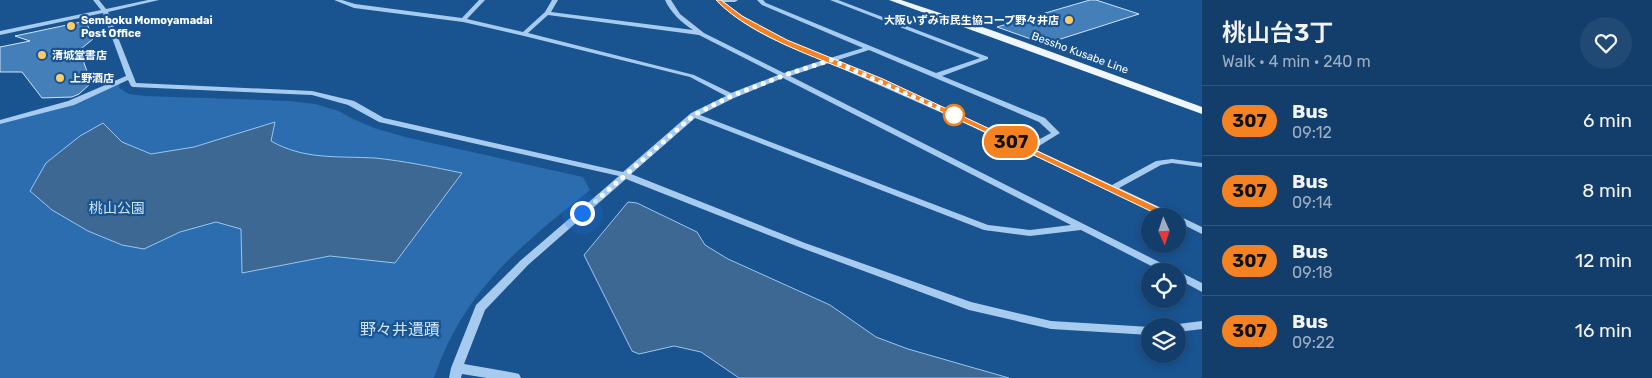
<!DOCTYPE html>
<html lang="en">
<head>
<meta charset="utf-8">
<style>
  :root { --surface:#133e6c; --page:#204974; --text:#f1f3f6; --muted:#9daec2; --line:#32577f }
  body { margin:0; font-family:Rubik,"Noto Sans JP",sans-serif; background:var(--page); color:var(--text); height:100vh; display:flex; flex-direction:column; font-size:19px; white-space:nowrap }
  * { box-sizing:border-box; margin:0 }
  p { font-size:16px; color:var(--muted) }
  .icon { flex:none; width:28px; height:28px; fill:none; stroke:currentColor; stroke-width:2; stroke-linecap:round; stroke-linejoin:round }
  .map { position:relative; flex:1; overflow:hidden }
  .sheet { display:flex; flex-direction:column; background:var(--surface); width:450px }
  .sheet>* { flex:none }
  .badge { padding:0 10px; border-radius:16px; font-size:18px; line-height:32px }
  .needle { width:32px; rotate:177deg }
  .buttons { position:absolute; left:1141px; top:208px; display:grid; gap:10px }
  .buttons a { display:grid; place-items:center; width:45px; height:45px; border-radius:50%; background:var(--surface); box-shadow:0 2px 8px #0003,0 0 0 1px var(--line); font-size:25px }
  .you { position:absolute; width:25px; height:25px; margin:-12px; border:4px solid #fff; border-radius:50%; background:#1a73e8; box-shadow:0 0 0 8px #1a73e833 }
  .map>.badge { position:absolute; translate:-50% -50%; box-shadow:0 0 0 2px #fff }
  .round { display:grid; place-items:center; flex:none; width:52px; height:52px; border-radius:26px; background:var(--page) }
  .summary { display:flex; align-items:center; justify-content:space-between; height:85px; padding:0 20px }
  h1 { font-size:24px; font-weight:600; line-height:38px }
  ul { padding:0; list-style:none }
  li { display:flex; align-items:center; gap:15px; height:70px; padding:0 20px; border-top:1px solid var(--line) }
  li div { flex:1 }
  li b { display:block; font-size:19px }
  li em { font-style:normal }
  li .badge { min-width:55px; font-weight:700; text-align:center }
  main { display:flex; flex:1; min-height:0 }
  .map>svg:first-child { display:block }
</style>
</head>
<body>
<main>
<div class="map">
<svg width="1202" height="378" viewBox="0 0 1202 378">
  <rect width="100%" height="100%" fill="#195390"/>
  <path fill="#2b6dae" d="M120,82L119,88L129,94L145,96L289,101L315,104L339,111L349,117L374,128L405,137L583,177L590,190C520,246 464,290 434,378H0V122L71,103Z"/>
  <path fill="#3d6893" stroke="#99c7f1" d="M275,122L271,141C304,160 338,156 375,158C404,161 433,167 462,173L395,263L330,256L242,273L241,229L216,222L180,232L144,249L122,245L88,231L52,210L30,191L46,163L80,136L103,123L122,142L151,154L194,147Z
    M628,202L637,203L697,232L705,245L728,259L830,305L876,337L908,349L1009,378H739L701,352L674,346L639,354L632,351L584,255Z"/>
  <path fill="#457fb9" stroke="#cde4fb" d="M1090,0H1096L1139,14L1045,44L997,27Z
    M86,21L93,39L71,57H82L91,83L79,94L72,97L42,98L22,72H0V47L30,41L15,36Z"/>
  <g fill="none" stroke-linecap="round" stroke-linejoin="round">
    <path fill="#a6cbef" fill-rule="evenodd" d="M93,0H99L106,9L148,0H159L108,12L136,83L312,91L354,101L384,118L623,172L691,113L726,96L690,77L524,36L463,22L354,8L334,0H342L355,4L462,18L479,0H485L467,19L523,32L545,12L552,0H558L551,12L693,30C681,22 671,13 665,0H671L680,14L704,33L784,73L823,60C786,46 745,30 716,0H738L735,2H724C755,28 792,44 830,58L863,48L762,5L757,0H763L766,3L936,73L980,58L830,0H838L988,57V59L942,76L1045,118L1060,133L1034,149L1112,185L1156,161L1172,159L1202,163V167L1172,163L1161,165L1119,188L1174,214L1176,216H1164L951,117L829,63L790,76L1173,269L1174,271H1161L1081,230L1030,236L984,230L695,118L631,174L805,243L971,302L1051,321L1150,327V335L1051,329L969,310L799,247L626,179L528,265L485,310L464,364L515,373L519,374L521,378H487L462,374L461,378H449L451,368L476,305L520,261L619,176L379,122L348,105L312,95L133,87L131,86L128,80L74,105L0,124V120L68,101L126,76L103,13L0,35V31L101,10ZM548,15L699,35L778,75L731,93L694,75L528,33ZM869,50L1039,122L1051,133L1027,146L883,81L835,61ZM783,78L1071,225L1030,230L988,225L700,115L734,98Z
      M1177,216L1181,217L1202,227V234L1178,222Z
      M1178,271L1202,283V292L1178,279Z
      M1202,321V329L1178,332V326H1173L1178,324Z"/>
    <path fill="#eff6ff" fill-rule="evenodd" d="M889,0H901L991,30L1202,107V114Z"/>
  </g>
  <path fill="#f58220" stroke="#fff" d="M716,0H721L742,16L787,40L883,79L1176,216L1174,219H1167C1071,173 975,126 878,83C828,61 753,39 716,0Z"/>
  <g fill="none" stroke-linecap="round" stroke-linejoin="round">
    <path stroke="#fff" stroke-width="5" stroke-dasharray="0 9" d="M582,213L694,115L731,96L785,75L831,60L954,115"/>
  </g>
  <g fill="#ffcb65" stroke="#195390" stroke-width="2">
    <circle cx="1069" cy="20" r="5"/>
    <circle cx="71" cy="26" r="5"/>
    <circle cx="42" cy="55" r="5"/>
    <circle cx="60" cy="78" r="5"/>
  </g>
  <circle fill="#fff" stroke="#f58220" stroke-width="2.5" cx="954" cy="115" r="10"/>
  <g text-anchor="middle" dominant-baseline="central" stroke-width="4.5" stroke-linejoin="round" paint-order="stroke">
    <g font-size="11" font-weight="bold" fill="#fff" stroke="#195390" text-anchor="start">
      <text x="81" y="20">Semboku Momoyamadai<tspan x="81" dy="13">Post Office</tspan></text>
      <text x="1059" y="20" text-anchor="end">大阪いずみ市民生協コープ野々井店</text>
      <text x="52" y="55">清城堂書店</text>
      <text x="70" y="78">上野酒店</text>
    </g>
    <g font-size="11" fill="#fff" stroke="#195390">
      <text transform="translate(1080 53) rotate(20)">Bessho Kusabe Line</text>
    </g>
    <g font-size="14" fill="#cde4fb" stroke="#195390">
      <text x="117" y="208">桃山公園</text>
    </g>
    <g font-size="16" fill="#cde4fb" stroke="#195390">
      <text x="400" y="329">野々井遺蹟</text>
    </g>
  </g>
</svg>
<div class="buttons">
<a><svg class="needle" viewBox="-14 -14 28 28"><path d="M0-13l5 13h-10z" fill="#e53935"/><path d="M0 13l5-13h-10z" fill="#9daec2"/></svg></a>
<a><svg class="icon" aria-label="locate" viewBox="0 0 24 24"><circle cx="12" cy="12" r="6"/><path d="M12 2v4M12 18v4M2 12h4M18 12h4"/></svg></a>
<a><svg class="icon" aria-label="layers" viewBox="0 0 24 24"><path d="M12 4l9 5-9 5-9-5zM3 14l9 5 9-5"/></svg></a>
</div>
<div class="you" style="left:582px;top:213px"></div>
<b class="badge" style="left:1011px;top:142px;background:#f58220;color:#111">307</b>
</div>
<section class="sheet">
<div class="summary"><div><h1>桃山台3丁</h1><p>Walk · 4 min · 240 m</p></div><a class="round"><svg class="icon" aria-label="heart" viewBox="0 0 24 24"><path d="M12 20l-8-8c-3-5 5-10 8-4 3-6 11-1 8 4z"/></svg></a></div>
<ul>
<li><span class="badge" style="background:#f58220;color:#111">307</span><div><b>Bus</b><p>09:12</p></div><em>6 min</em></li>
<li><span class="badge" style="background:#f58220;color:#111">307</span><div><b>Bus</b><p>09:14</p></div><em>8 min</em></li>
<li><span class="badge" style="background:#f58220;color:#111">307</span><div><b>Bus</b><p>09:18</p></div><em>12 min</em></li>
<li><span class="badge" style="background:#f58220;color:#111">307</span><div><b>Bus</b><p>09:22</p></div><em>16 min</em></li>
</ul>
</section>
</main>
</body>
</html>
